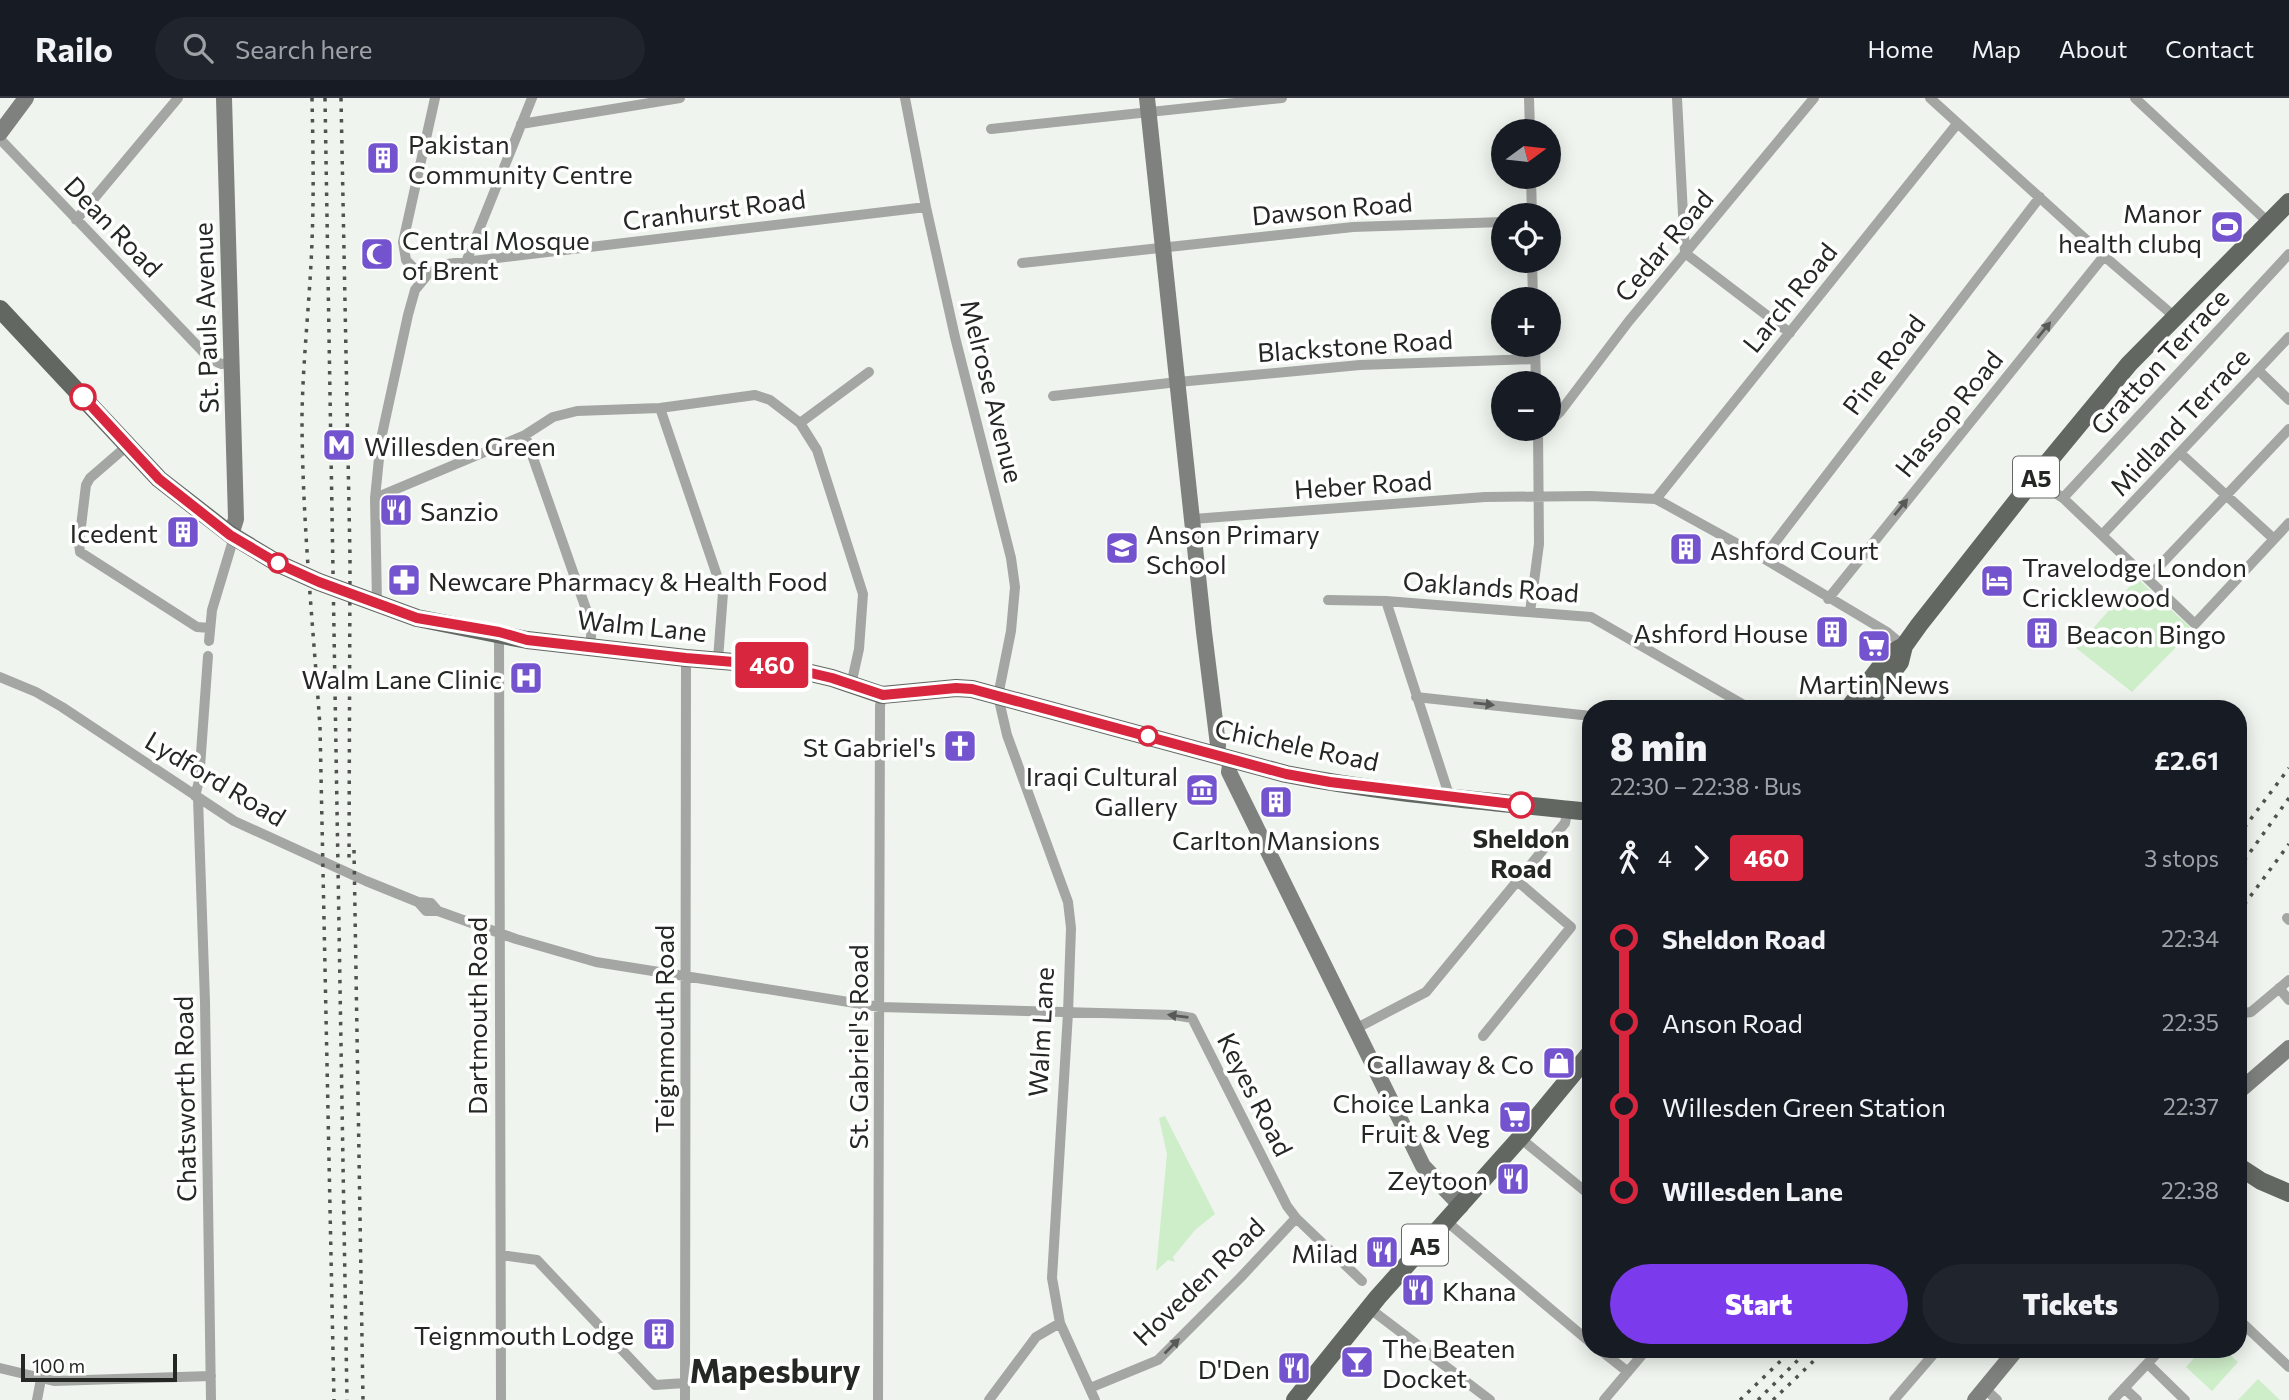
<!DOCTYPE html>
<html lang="en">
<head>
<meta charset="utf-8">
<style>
  :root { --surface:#171b24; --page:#20242c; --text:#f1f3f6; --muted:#9ea1a6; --line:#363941; --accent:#7c3aed }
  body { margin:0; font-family:Commissioner,sans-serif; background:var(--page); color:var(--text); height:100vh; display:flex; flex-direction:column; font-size:26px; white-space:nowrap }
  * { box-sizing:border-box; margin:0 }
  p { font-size:23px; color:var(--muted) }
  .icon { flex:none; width:38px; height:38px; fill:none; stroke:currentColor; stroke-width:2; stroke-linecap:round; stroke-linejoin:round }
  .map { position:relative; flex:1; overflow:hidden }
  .details { position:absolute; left:1582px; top:602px; width:665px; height:658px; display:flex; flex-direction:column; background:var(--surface); border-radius:28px; box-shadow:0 4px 18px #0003 }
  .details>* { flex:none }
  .badge { padding:0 14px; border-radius:5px; font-size:24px; line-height:46px }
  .needle { width:46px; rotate:75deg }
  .controls { position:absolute; left:1491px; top:21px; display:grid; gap:14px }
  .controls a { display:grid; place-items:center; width:70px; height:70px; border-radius:50%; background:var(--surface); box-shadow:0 4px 18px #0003; font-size:35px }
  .scale { position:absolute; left:21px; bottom:18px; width:156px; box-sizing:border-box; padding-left:7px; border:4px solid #252725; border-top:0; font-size:19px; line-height:24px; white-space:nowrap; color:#252725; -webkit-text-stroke:5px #fff; paint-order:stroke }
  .map>.badge { position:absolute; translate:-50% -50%; box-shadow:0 0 0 4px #fff }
  .legs { display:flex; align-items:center; gap:10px; height:77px; padding:0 28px; font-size:23px }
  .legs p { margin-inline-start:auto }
  .head { display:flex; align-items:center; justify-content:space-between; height:119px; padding:0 28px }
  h1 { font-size:38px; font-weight:800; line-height:52px }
  .cta { display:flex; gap:14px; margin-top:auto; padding:14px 28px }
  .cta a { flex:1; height:80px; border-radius:42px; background:var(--accent); color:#fff; font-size:28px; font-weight:800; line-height:80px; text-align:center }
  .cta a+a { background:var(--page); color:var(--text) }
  ul { padding:0 28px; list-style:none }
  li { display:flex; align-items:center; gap:24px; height:84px; font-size:26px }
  li i { display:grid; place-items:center; width:10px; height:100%; margin:0 9px; background:currentColor }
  li i::after { content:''; width:18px; height:18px; margin:-9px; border:5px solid; border-radius:50%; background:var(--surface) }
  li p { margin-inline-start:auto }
  li:first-child i { background:linear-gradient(#0000 50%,currentColor 0) }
  li:last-child i { background:linear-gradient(currentColor 50%,#0000 0) }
  header { display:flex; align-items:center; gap:42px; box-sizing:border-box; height:98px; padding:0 35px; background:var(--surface); border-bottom:2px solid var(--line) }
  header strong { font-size:33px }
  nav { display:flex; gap:38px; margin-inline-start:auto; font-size:24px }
  .search { width:490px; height:63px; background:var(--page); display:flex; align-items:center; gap:18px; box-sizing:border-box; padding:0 24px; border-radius:38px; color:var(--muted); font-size:26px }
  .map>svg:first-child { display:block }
</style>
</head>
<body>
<header>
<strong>Railo</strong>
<div class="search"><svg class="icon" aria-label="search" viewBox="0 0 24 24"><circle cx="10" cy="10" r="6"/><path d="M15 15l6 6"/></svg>Search here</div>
<nav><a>Home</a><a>Map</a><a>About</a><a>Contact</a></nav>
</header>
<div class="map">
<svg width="2289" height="1302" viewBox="0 0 2289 1302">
  <rect width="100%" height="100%" fill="#eff5ee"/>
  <path fill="#ceedc9" d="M2137,480L2193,532L2132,594L2076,550Z
    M1165,1018L1215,1116L1195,1132L1173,1159L1175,1164L1168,1162L1156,1173L1167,1056L1159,1020Z
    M2202,1251H2224L2238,1264L2212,1293L2186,1269Z
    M2258,1281L2280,1302H2238Z"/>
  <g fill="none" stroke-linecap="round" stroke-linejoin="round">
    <path stroke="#a4a6a3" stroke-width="10" d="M905,0L926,109L955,239L1011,460L1015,489L1011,533L998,598L1007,637L1068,804L1071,830L1068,915L1052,1180L1060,1225L1095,1302
      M1529,0L1530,33
      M1677,0L1685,155L1790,235
      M1930,0L2104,158L2175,219
      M2135,0L2268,124
      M521,26L680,0
      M991,31L1282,0
      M0,41L209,260L221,266L231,265
      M1531,79L1532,117
      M76,122L178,0
      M1532,163L1533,201
      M466,164L532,0
      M1022,165L1353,129L1503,124
      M423,180L406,162L403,144L435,0
      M1535,247L1536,285
      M2258,272L2289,302
      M1053,298L1178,284L1360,267L1535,261
      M660,310L723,495L718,561
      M1549,324L1560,314L1629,223L1814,0
      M800,325L869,274
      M525,337L586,511L592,529L590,548
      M127,348L90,380L86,387L79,445L80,454L197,529L210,530
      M2180,355L2274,441
      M2034,381L2063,400L2195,526L2289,425
      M375,400L525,337L553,319L577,313L660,310L755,297L770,302L800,325L817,352L863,496L859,551L851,587
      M2063,400L2289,156
      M1656,401L1957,26
      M1193,421L1485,399L1590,398L1656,401L1763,460L1887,534L1904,548
      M2102,437L2289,239
      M1763,460L2040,99
      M2148,480L2289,331
      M1828,501L2104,158
      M1328,502L1386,503L1591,519L1751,611
      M1386,503L1450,700
      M377,506L375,400L381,341L408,217L415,192L428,176L447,166L926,109
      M1530,514L1539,446L1538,331
      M499,535L501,1302
      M209,543L212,512L234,439
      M0,579L36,594L62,609L234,723L366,783L418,804L431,805L438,813
      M1416,599L1591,618
      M195,698L199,683L208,558
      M198,700L205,904L211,1302
      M418,804L426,813H438L516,841L596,864L880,909L1174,917L1192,920L1287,1108L1296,1120L1362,1183
      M2287,820L2289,822
      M2279,890L2289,902
      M2238,910L2244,915L2251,914L2289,882
      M1355,931L1426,894L1565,725L1568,711
      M1483,938L1571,829L1516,782
      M1520,1040L1591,1098
      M1446,1123L1591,1245
      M501,1157L537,1162L655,1287L685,1285
      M1369,1210L1490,1302
      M2238,1221L2289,1269
      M1599,1251L1628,1274
      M2148,1266L2185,1302
      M0,1270L54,1283L211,1278
      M1090,1290L1158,1262L1241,1179L1296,1120
      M2124,1290L2137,1302
      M1985,1291L1997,1302
      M37,1302L41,1281
      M685,1302L686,560
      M878,1302L880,608L882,597
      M989,1302L1036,1239L1060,1225
      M1604,1302L1647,1251
      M1894,1302L1938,1251
      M2113,1302L2161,1251"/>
    <path stroke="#7e817d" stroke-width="16" d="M224,0L236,421L231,437
      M1147,0L1204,534L1218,647L1217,657
      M0,35L26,0
      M1231,661L1229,674L1423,1068L1461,1108
      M2238,994L2289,950
      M1975,1302L2017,1251"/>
    <path stroke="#636762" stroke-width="18" d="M0,211L159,381L231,437L279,466L319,484L417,520L527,542L686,560L781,568L832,580L882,597L956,590L972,591L1286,676C1387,696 1489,703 1591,714
      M1848,611L1891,555L1904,548
      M1865,611L1900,564L1904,548L1919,527L2034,381L2129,266L2289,104
      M2238,1068L2261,1083L2289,1095
      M1295,1302L1378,1199L1520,1040L1591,954"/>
    <path stroke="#4f524f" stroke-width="3.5" stroke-dasharray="3.5 7" stroke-linecap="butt" d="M312,0C313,48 314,95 312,143C310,201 303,259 302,317C302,422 313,525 320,629L334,1302
      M325,0L347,1302
      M341,0L350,460L349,763
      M2238,738L2289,670
      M354,752L363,1302
      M2238,771L2289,700
      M2238,815L2289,746
      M1740,1302L1793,1251
      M1758,1302L1809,1251
      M1773,1302L1826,1251"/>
  </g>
  <defs><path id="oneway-solid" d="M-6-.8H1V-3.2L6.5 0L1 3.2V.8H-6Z" transform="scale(1.75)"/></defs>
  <g fill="#585a57">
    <use href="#oneway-solid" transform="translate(2044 232) rotate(-51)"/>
    <use href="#oneway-solid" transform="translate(1901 409) rotate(-51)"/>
    <use href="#oneway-solid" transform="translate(1484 606) rotate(6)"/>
    <use href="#oneway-solid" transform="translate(1178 918) rotate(-173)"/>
    <use href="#oneway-solid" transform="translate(1172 1248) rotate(-45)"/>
  </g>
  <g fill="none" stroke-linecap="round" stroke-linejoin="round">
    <defs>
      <path id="line-1" d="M83,299L159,381L230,437L279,466L319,484L417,520L499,534L527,542L686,560L781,568L832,580L883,597L956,590L972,591L1286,676L1330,684L1521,707"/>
    </defs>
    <use href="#line-1" stroke="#fff" stroke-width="16"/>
    <use href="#line-1" stroke="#d7263d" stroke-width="10"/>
  </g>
  <defs>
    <symbol id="building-square" viewBox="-11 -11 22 22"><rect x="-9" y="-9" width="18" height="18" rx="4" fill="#7454ce" stroke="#fff"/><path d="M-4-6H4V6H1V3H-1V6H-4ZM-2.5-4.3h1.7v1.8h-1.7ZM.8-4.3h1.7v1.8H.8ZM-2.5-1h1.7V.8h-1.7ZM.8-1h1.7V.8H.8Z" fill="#fff"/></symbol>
    <symbol id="stadium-square" viewBox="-11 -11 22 22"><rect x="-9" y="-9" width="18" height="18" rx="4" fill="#7454ce" stroke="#fff"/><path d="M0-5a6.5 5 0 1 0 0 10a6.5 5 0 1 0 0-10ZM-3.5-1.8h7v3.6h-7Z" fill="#fff"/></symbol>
    <symbol id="mosque-square" viewBox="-11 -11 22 22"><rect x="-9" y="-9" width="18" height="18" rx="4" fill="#7454ce" stroke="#fff"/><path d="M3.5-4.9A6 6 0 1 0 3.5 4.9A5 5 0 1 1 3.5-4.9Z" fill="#fff"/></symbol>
    <symbol id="metro-square" viewBox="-11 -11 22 22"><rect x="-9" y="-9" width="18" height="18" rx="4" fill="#7454ce" stroke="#fff"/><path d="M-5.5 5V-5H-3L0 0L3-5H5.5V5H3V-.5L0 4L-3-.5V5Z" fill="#fff"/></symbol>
    <symbol id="restaurant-square" viewBox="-11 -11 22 22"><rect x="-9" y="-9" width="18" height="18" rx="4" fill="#7454ce" stroke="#fff"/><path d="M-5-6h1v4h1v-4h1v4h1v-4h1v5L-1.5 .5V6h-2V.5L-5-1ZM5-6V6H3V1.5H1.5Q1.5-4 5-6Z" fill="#fff"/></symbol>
    <symbol id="school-square" viewBox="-11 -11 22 22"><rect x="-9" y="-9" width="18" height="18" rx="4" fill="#7454ce" stroke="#fff"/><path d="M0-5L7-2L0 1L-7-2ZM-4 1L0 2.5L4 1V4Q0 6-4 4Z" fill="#fff"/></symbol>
    <symbol id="pharmacy-square" viewBox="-11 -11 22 22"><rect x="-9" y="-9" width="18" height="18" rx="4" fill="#7454ce" stroke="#fff"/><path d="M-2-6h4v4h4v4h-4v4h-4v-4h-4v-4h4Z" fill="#fff"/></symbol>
    <symbol id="hotel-square" viewBox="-11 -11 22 22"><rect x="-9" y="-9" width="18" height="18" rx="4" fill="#7454ce" stroke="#fff"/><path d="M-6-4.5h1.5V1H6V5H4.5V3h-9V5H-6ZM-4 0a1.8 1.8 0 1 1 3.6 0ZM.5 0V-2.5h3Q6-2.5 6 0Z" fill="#fff"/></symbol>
    <symbol id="supermarket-square" viewBox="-11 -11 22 22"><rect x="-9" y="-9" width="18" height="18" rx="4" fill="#7454ce" stroke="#fff"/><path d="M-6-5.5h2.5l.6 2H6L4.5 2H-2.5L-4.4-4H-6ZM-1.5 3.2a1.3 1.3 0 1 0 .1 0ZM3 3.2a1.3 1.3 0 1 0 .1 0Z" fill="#fff"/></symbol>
    <symbol id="hospital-square" viewBox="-11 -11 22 22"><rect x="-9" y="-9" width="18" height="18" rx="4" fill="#7454ce" stroke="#fff"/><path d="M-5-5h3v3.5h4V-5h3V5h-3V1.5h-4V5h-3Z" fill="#fff"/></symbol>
    <symbol id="church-square" viewBox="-11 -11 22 22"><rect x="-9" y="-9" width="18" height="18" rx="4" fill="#7454ce" stroke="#fff"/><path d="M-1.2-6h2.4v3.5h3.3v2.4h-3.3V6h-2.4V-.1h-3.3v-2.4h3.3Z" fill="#fff"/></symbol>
    <symbol id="museum-square" viewBox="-11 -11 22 22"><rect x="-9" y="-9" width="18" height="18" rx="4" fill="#7454ce" stroke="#fff"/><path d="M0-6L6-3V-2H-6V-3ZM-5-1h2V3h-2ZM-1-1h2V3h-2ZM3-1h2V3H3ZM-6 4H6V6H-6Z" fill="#fff"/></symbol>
    <symbol id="shop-square" viewBox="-11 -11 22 22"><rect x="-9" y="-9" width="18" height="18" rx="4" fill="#7454ce" stroke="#fff"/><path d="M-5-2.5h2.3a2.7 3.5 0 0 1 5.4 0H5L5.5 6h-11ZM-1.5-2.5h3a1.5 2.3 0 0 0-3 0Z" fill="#fff"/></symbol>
    <symbol id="bar-square" viewBox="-11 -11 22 22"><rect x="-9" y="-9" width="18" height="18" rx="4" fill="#7454ce" stroke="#fff"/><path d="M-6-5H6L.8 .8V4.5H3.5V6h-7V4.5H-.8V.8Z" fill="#fff"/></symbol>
  </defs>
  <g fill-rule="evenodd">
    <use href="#building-square" x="364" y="41" width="38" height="38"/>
    <use href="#stadium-square" x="2208" y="110" width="38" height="38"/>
    <use href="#mosque-square" x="358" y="137" width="38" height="38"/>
    <use href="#metro-square" x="320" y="328" width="38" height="38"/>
    <use href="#restaurant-square" x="377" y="393" width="38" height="38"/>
    <use href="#building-square" x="164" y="415" width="38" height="38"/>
    <use href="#school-square" x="1103" y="431" width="38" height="38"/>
    <use href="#building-square" x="1667" y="432" width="38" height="38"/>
    <use href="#pharmacy-square" x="385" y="463" width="38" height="38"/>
    <use href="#hotel-square" x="1978" y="464" width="38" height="38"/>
    <use href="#building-square" x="1813" y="515" width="38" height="38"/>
    <use href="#building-square" x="2023" y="516" width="38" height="38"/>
    <use href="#supermarket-square" x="1855" y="529" width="38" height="38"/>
    <use href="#hospital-square" x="507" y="561" width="38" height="38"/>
    <use href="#church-square" x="941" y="629" width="38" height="38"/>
    <use href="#museum-square" x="1183" y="673" width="38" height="38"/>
    <use href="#building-square" x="1257" y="685" width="38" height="38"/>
    <use href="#shop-square" x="1540" y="946" width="38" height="38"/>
    <use href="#supermarket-square" x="1496" y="1000" width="38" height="38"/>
    <use href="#restaurant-square" x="1494" y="1062" width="38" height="38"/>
    <use href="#restaurant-square" x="1363" y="1135" width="38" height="38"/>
    <use href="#restaurant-square" x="1399" y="1173" width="38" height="38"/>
    <use href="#building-square" x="640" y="1217" width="38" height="38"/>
    <use href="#bar-square" x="1338" y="1245" width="38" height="38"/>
    <use href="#restaurant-square" x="1275" y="1251" width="38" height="38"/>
  </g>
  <g fill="#fff" stroke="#d7263d" stroke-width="3.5">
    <circle cx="83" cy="299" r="12"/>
    <circle cx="278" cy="465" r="9"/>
    <circle cx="1148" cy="638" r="9"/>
    <circle cx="1521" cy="707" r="12"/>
  </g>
  <g text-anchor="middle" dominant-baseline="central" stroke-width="7" stroke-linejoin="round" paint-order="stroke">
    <g fill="#fff" stroke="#666866" stroke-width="2">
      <rect x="2013" y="358.5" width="46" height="41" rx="5"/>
      <rect x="1402" y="1126.5" width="46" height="41" rx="5"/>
    </g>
    <g font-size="24" font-weight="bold" fill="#252725">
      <text x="2036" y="379">A5</text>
      <text x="1425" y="1147">A5</text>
    </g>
    <g font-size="26" fill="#252725" stroke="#fff" text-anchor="end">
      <text x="408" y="45" text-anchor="start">Pakistan<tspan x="408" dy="30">Community Centre</tspan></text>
      <text x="2202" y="114">Manor<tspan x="2202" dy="30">health clubq</tspan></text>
      <text x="402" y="141" text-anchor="start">Central Mosque<tspan x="402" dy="30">of Brent</tspan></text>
      <text x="364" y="347" text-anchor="start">Willesden Green</text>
      <text x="420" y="412" text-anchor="start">Sanzio</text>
      <text x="158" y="434">Icedent</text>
      <text x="1146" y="435" text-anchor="start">Anson Primary<tspan x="1146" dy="30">School</tspan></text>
      <text x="1710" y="451" text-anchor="start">Ashford Court</text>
      <text x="2022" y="468" text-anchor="start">Travelodge London<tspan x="2022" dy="30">Cricklewood</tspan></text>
      <text x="428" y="482" text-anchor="start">Newcare Pharmacy &amp; Health Food</text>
      <text x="1808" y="534">Ashford House</text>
      <text x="2066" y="535" text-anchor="start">Beacon Bingo</text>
      <text x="502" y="580">Walm Lane Clinic</text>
      <text x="1874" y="585" text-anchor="middle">Martin News</text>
      <text x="936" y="648">St Gabriel's</text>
      <text x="1178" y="677">Iraqi Cultural<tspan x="1178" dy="30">Gallery</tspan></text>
      <text x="1276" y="741" text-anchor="middle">Carlton Mansions</text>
      <text x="1534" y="965">Callaway &amp; Co</text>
      <text x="1490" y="1004">Choice Lanka<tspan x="1490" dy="30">Fruit &amp; Veg</tspan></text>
      <text x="1488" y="1081">Zeytoon</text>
      <text x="1358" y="1154">Milad</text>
      <text x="1442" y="1192" text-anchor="start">Khana</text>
      <text x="634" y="1236">Teignmouth Lodge</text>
      <text x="1382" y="1249" text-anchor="start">The Beaten<tspan x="1382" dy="30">Docket</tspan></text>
      <text x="1270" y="1270">D'Den</text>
    </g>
    <g font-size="26" fill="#252725" stroke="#fff">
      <text transform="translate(1332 110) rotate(-5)">Dawson Road</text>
      <text transform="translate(714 111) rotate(-7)">Cranhurst Road</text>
      <text transform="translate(114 128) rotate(46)">Dean Road</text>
      <text transform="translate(1663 147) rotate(-50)">Cedar Road</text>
      <text transform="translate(1789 199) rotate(-51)">Larch Road</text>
      <text transform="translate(205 220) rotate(-92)">St. Pauls Avenue</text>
      <text transform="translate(1355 247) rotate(-4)">Blackstone Road</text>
      <text transform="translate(2159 263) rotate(-47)">Gratton Terrace</text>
      <text transform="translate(1883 266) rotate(-53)">Pine Road</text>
      <text transform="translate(993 293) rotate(76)">Melrose Avenue</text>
      <text transform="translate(1948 315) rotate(-51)">Hassop Road</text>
      <text transform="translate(2179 323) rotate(-47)">Midland Terrace</text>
      <text transform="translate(1363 386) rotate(-4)">Heber Road</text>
      <text transform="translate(1491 488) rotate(4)">Oaklands Road</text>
      <text transform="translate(642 527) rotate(6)">Walm Lane</text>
      <text transform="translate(1297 646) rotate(12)">Chichele Road</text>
      <text transform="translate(216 680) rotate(31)">Lydford Road</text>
      <text transform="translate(476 918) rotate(-90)">Dartmouth Road</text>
      <text transform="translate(663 931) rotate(-90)">Teignmouth Road</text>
      <text transform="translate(1040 934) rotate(-87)">Walm Lane</text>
      <text transform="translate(857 949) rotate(-90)">St. Gabriel's Road</text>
      <text transform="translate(1256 996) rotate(63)">Keyes Road</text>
      <text transform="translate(184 1001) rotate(-91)">Chatsworth Road</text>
      <text transform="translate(1198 1183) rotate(-44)">Hoveden Road</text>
    </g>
    <g font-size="26" font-weight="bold" fill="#252725" stroke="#fff">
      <text x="1521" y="739">Sheldon<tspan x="1521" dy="30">Road</tspan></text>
    </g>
    <g font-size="33" font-weight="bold" fill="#252725" stroke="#fff">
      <text x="775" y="1271">Mapesbury</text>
    </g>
  </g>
</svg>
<div class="controls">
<a><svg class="needle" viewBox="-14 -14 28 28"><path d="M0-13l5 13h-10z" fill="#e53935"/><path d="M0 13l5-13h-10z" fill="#9ea1a6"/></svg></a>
<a><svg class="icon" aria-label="locate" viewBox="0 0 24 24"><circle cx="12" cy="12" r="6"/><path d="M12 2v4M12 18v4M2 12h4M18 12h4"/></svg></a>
<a>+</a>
<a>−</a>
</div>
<div class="scale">100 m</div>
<b class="badge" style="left:772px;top:567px;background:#d7263d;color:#fff">460</b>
<section class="details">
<div class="head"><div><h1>8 min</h1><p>22:30 – 22:38 · Bus</p></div><b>£2.61</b></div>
<div class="legs"><svg class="icon" aria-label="walk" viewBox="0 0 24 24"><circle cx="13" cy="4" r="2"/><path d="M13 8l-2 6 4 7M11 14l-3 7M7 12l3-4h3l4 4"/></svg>4<svg class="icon" aria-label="forward" viewBox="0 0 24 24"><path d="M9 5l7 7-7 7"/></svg><b class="badge" style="background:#d7263d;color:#fff">460</b><p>3 stops</p></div>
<ul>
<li><i style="color:#d7263d"></i><b>Sheldon Road</b><p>22:34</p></li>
<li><i style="color:#d7263d"></i><span>Anson Road</span><p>22:35</p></li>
<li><i style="color:#d7263d"></i><span>Willesden Green Station</span><p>22:37</p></li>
<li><i style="color:#d7263d"></i><b>Willesden Lane</b><p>22:38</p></li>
</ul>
<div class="cta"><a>Start</a><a>Tickets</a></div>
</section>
</div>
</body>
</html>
